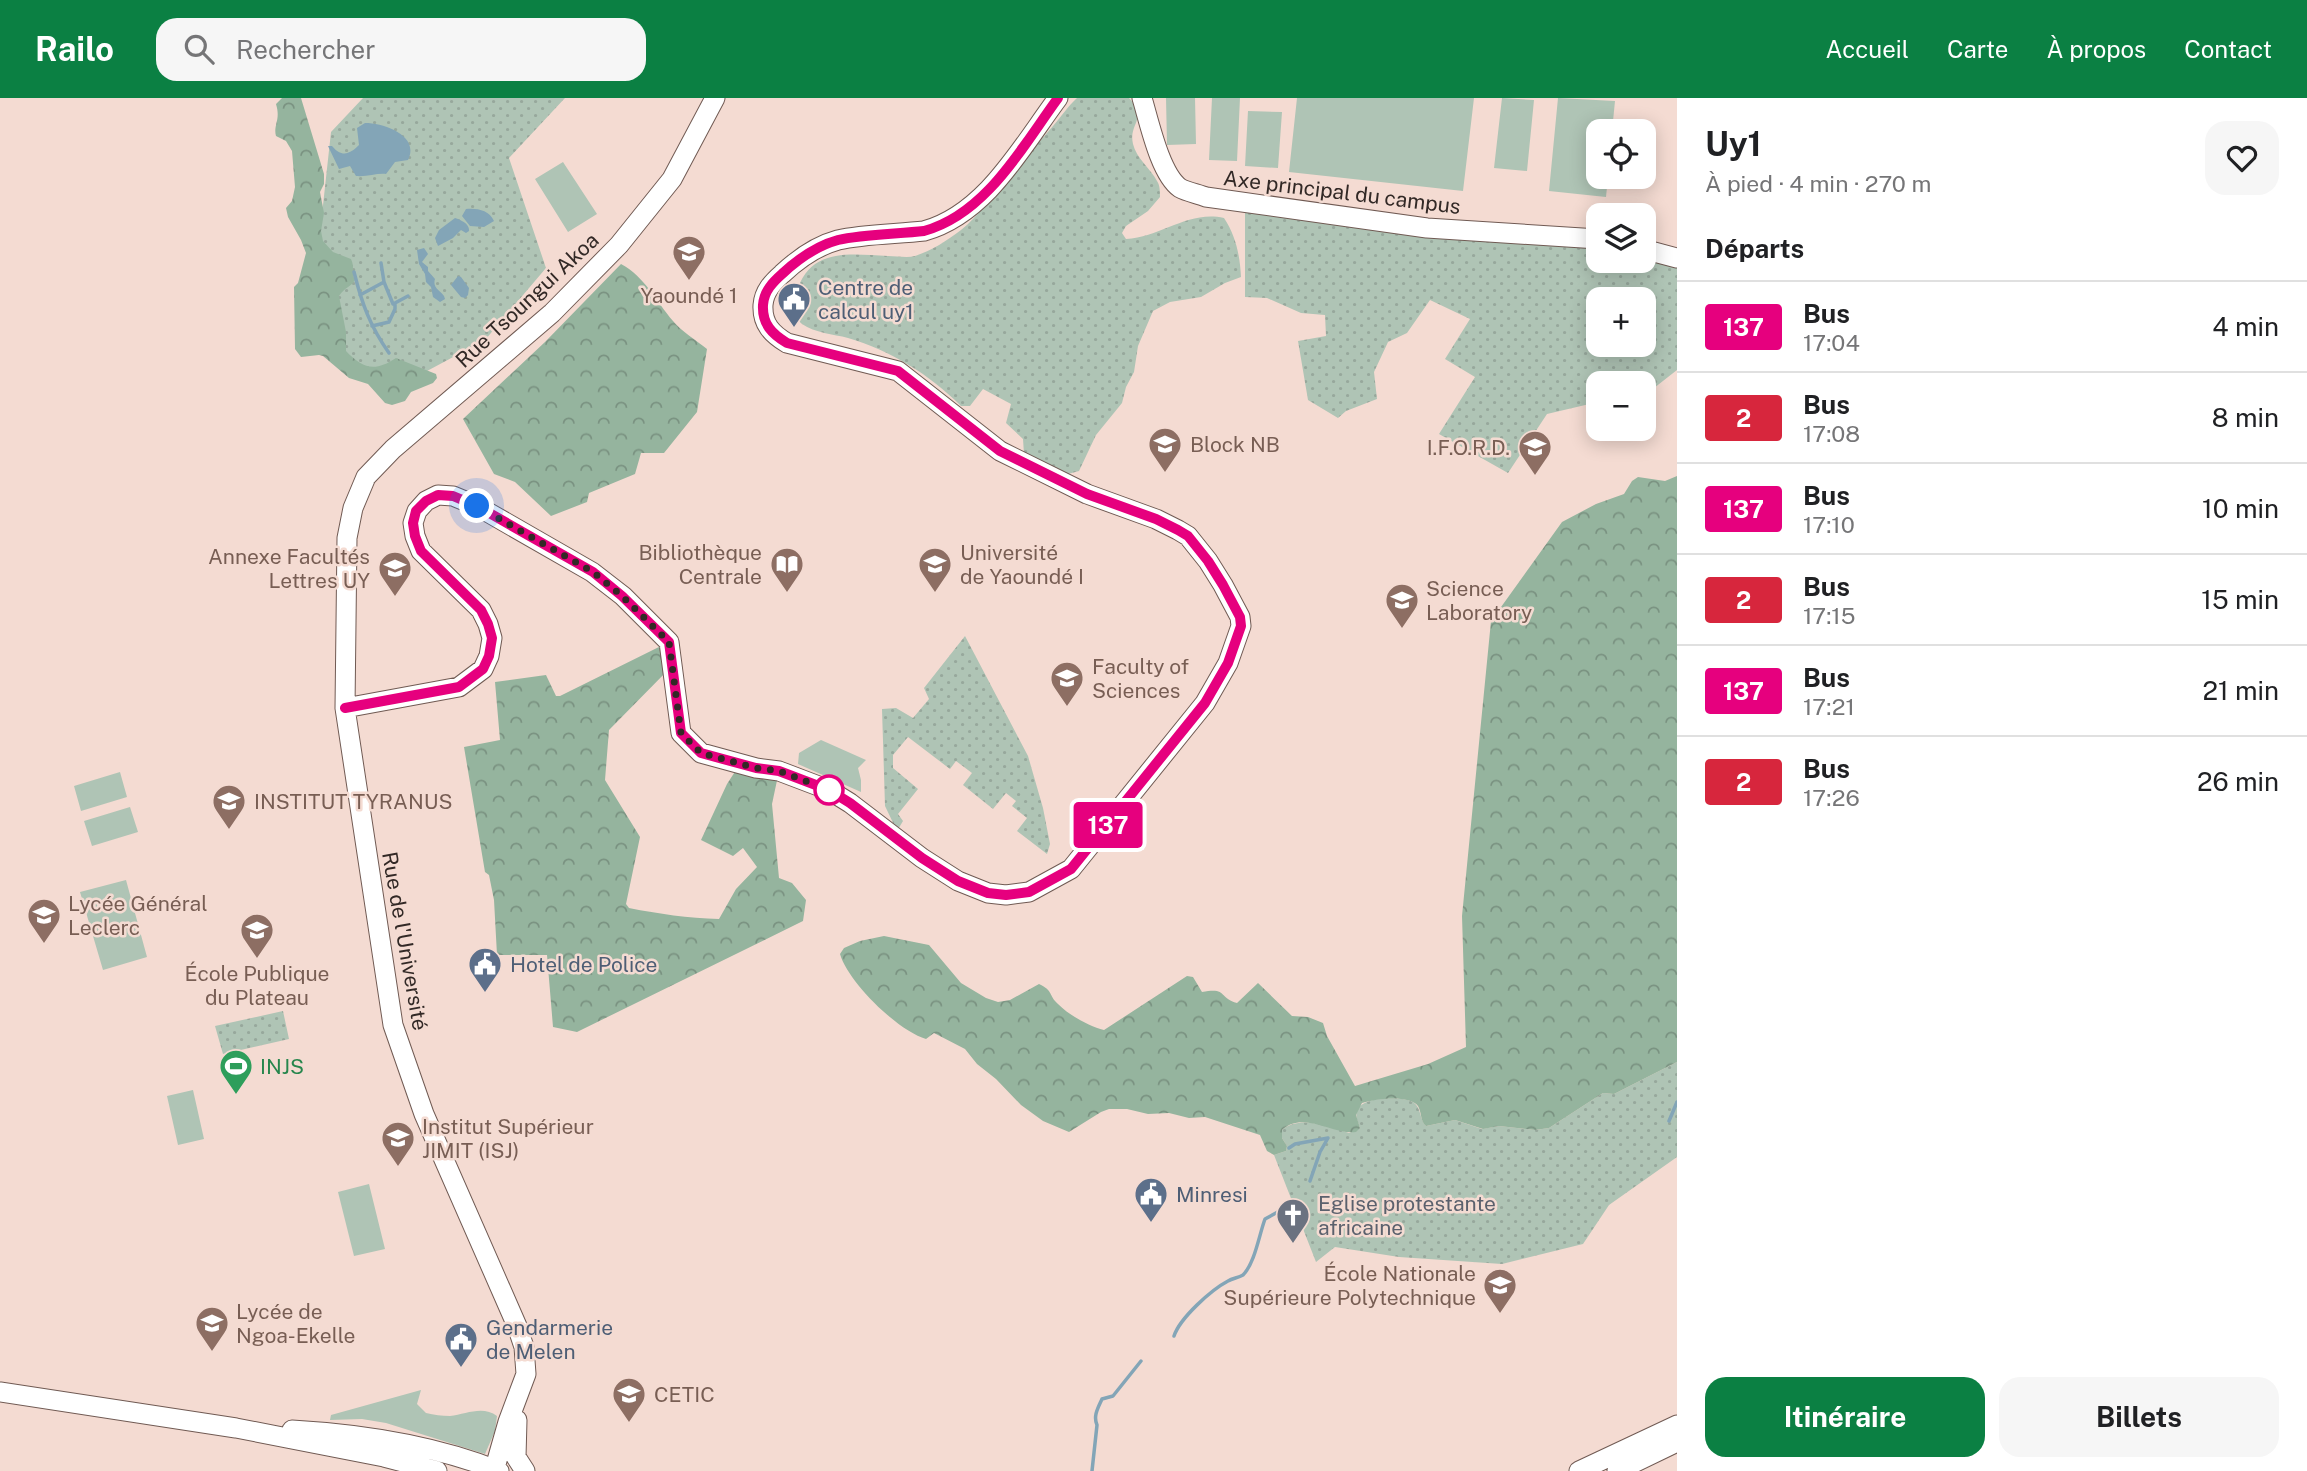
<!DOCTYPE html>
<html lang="fr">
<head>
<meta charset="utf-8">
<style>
  :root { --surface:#fff; --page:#f6f6f6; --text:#202124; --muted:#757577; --line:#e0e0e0; --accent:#0b8043 }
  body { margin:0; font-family:"Public Sans",sans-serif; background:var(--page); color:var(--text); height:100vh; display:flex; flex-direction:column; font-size:26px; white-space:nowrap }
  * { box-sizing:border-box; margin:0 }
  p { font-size:23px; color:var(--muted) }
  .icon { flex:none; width:38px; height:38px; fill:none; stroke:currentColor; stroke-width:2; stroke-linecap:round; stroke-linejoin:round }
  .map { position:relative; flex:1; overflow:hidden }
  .drawer { display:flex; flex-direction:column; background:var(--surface); width:630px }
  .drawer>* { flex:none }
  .badge { padding:0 14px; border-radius:5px; font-size:24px; line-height:46px }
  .fabs { position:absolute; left:1586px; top:21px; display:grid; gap:14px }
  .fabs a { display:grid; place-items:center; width:70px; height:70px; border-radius:14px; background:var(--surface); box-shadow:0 4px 18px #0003; font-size:35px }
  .you { position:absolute; width:35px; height:35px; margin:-18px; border:5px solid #fff; border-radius:50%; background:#1a73e8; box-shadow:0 0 0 10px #1a73e833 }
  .map>.badge { position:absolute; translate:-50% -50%; box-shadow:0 0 0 4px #fff }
  h2 { padding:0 28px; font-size:26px; line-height:63px }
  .round { display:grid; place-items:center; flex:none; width:74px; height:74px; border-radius:21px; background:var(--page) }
  .summary { display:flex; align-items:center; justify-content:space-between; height:119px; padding:0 28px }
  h1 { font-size:33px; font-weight:700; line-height:52px }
  .cta { display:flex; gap:14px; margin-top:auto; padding:14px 28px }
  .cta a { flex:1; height:80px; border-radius:21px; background:var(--accent); color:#fff; font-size:28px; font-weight:700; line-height:80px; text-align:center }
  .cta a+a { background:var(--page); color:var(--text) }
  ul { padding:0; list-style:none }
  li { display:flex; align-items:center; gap:21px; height:91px; padding:0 28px; border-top:2px solid var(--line) }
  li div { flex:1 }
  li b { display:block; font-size:26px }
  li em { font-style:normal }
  li .badge { min-width:77px; font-weight:700; text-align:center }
  header { display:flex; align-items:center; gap:42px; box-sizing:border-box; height:98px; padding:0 35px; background:var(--accent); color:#fff }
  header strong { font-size:33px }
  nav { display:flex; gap:38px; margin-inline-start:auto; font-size:24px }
  .search { width:490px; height:63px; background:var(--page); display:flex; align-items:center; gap:18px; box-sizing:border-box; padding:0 24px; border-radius:21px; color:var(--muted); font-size:26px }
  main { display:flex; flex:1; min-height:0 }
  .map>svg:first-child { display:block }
</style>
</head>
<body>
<header>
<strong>Railo</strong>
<div class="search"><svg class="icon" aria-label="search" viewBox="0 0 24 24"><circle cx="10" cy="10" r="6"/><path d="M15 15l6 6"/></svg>Rechercher</div>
<nav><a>Accueil</a><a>Carte</a><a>À propos</a><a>Contact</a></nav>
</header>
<main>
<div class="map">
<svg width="1677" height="1373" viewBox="0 0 1677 1373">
  <defs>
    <pattern id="grass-dots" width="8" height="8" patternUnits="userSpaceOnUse" patternTransform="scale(1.75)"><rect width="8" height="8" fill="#afc4b5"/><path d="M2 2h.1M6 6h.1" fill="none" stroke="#97a89c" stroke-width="1.8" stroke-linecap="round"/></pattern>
    <pattern id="forest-crowns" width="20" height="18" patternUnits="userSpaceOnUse" patternTransform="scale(1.75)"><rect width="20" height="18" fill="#95b49e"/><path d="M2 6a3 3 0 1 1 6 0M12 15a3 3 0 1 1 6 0" fill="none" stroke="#7a9281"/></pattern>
  </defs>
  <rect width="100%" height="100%" fill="#f4dbd2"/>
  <path fill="url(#grass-dots)" fill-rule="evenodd" d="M363,0H565L509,60L546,170L485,242L399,288L343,258L318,153L331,34Z
    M1077,0H1129C1149,21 1128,25 1133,46C1136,60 1151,71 1157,83C1160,87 1160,94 1160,99L1148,113L1126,128L1122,135L1126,141C1162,139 1188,112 1224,120C1236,138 1240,158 1241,179L1225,185L1201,199L1170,204L1153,213L1138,248L1134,274L1126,289L1122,305L1096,337L1079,373L1068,376L1024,356L1023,341L1006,325L1011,306L983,291L970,308H961C929,276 891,253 848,240C833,236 815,235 802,226C794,219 793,206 796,196C809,149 849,156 888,158C897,158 907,160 915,158C931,153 948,142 961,132C979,118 992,97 1007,80C1021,62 1038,46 1053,28C1061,19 1068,8 1077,0Z
    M1245,106L1598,141V163H1643V151L1677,160V272L1654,290L1643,292V285H1598V304L1547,316L1508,375L1439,336L1475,279L1445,261L1470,221L1430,202L1407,235L1388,244L1374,274L1377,301L1346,313L1338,320L1308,302L1298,243L1326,238L1325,217L1301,215L1267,200L1245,199ZM1598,201H1643V247H1598Z
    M965,538L1028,658L1043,710L1050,746L1047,756L1017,733L1027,720L1012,708L1016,703L1006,695L993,711L963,687L972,675L956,663L950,671L908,639L893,657V670L918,691L898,716L903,723L897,733L885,708L882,611L896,610L913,620L929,601L924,590Z
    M283,913L289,941L223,956L215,928Z
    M1677,964V1059L1609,1107L1583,1146L1502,1166L1399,1159L1335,1149L1316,1164L1274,1057L1286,1053L1287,1048L1282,1040V1032C1299,1017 1329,1028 1349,1035L1360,1030C1358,1024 1355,1019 1357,1013C1361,998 1402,998 1413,1004C1422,1010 1419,1021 1426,1028L1455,1022L1482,1031L1499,1028L1535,1032L1549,1030L1603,995L1614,996Z"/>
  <path fill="url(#forest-crowns)" d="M282,0H301L324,76V86L320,94L324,115L321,133L323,143L333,154L351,161C355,169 351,175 355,182C351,189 345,189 339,198L346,234V253C363,271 375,274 396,260L436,276L437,280L433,285L411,294L405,303L392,307L385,305L368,286L349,280L323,258L319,257L301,259L295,251L294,189L298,185L306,155L301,142L288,119L286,110L292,103L295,89L292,53L286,43L276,38C273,27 281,22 276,6Z
    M621,166C645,179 656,203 673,223C682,234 696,242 707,251L697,314L664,355H641L635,376L589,395L587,404L551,418L515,384L494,376L463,321L545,244Z
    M1677,378V964L1614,996L1603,995L1549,1030L1535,1032L1499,1028L1483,1031L1455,1022L1426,1028C1420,1023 1422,1015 1418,1008C1409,996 1374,1001 1362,1005L1356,1017L1360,1030L1356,1034C1333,1037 1303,1012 1282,1032V1040L1287,1048L1286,1053L1274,1057L1267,1053L1260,1037L1205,1019L1189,1020L1169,1015L1148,1016L1127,1011H1109L1101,1014L1069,1034L1043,1023L1021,1007L996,981L977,966L965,951L934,935L926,941C898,933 848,884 840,856L844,850L860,843L884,838L929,847L961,885L986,900L998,904L1010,902L1039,886C1054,893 1048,897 1058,906C1070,918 1089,928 1104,932L1187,878L1193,879L1202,894C1228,889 1218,900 1237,905L1258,885L1292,918L1308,919L1323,925L1327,938L1355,988L1428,966L1466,949L1462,818L1491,523L1562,424L1596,406L1624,396L1632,383L1638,379L1665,383Z
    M669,544L672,568L609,632L605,682L640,739L626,806L629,810C659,816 688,820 719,821L736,791L757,769L743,750L733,758L701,742L727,686L740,666L779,673L772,706L779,780L792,785L806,802L803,823L577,934L553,929L547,857H497L494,802L489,777L485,774L464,649L500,642L495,584L546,577L556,598H560Z"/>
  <path fill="#afc4b5" d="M1166,0H1195L1196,46L1167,47Z
    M1212,0H1240L1237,63L1209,62Z
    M1297,0H1474L1463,93L1289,74Z
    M1502,0L1534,2L1527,73L1494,70Z
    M1558,0L1615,3L1612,33H1598V79H1608L1606,99L1549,93Z
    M1248,13L1282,14L1278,70L1245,68Z
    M563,64L597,116L568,134L535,81Z
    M821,642L866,662L858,670L861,682V694L798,666L799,655Z
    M120,674L127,699L81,713L74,688Z
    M130,709L138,734L92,748L84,723Z
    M126,782L147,859L103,872L80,794Z
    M193,992L204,1041L178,1047L167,998Z
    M369,1086L385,1151L354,1158L338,1094Z
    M421,1292L417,1306L426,1315C434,1317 442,1318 450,1318C466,1316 483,1307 497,1318L495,1333L485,1356L386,1325L362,1321L330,1322L331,1317Z"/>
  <path fill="#83a5b7" d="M365,25C385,25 420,38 408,62L395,64L386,76C377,75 367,79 356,78L350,68L339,71L328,48H332C342,60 350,56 359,47L357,30Z
    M466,111C477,110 489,112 494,123L484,129L470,128L462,118Z
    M455,120C461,122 470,126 469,133L466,135L461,132L453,140L438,148L435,140L439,132Z
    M424,150L428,156L422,164L428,169V173L435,181C432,190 441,193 444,198L445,201L440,204L433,199L431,189L426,184L425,176L419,166L417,152Z
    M458,178L461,179L469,190L468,197L465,200L461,199L451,187Z"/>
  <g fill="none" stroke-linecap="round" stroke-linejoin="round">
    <path stroke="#83a5b7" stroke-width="3.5" d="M381,165L384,184L393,206
      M354,174C362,206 370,228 389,255
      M360,197L384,184
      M372,228L389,224L395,211V205L408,198
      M1669,1023L1677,1004
      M1289,1050L1295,1046L1328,1040L1320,1054L1310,1083
      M1174,1238C1180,1220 1211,1192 1228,1183C1233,1180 1238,1180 1243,1177C1255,1165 1259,1137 1265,1121L1285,1110
      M1092,1373L1097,1327C1093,1318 1098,1310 1102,1301L1113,1298L1141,1263"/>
    <defs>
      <path id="secondary" d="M1142,0C1149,23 1160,76 1180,90C1187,94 1199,96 1206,99L1427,130L1598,141
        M1643,151L1677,160
        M345,610L459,589L483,571L489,558L492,540L488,526L481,512L421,453L415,438L413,425L417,413L426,403L438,397L453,398L477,408L592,474L623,498L669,544L681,635L701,655L756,670L779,673L829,692L850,705L922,760L958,783L988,795L1006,797L1029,794L1071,771L1205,605L1228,565L1241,528L1240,519L1223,487L1208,463L1188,438L1178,432L1156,421L1087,396L1000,353L898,273L787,245C772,236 762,226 763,207C764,193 773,184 782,176C798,161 816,148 838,142C863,136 898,136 924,133C986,116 1022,48 1058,0
        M0,1294L236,1330L384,1359L437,1373
        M517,1322L516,1359L525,1373
        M292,1332C361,1336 434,1347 499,1373
        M494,1373L508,1324L526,1276L524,1249L517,1228L424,1016L393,927L345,610L347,440L353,410L366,379L393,351L552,215L619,147L672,81L715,0
        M1579,1373L1677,1327
        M1617,1373L1677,1344"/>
    </defs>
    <use href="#secondary" stroke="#705a53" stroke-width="21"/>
    <use href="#secondary" stroke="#fff" stroke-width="19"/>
  </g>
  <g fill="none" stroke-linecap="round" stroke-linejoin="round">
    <defs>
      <path id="line" d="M345,610L459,589L483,571L489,558L492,540L488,526L481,512L421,453L415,438L413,425L416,413L426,403L438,397L453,398L477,408L593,474L622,498L669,544L681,635L701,655L756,670L779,673L829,692L850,705L922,760L958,783L988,795L1006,797L1029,794L1071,771L1205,605L1228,565L1241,528L1240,519L1223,487L1208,463L1188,438L1178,432L1156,421L1087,396L1000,353L898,273L787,245C772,236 762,226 763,207C764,193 773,184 782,176C798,161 816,148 838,142C863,136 898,136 924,133C986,116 1022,49 1058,0"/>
    </defs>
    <use href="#line" stroke="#fff" stroke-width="16"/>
    <use href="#line" stroke="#e6007e" stroke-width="10"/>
    <path stroke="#322926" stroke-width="7" stroke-dasharray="0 12.6" d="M477,408L593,474L622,498L669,544L681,635L701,655L756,670L779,673L829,692"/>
  </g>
  <defs>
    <symbol id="university-pin" viewBox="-11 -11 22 30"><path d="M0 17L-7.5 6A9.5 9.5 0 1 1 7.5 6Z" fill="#8d6e63" stroke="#f4dbd2"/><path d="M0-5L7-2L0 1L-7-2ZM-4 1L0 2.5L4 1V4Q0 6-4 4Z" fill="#fff"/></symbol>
    <symbol id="civic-pin" viewBox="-11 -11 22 30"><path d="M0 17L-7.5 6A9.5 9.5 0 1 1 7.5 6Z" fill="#5c6f8a" stroke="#f4dbd2"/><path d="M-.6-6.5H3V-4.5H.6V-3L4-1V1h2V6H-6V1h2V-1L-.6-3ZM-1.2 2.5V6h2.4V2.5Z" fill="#fff"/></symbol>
    <symbol id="library-pin" viewBox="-11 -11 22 30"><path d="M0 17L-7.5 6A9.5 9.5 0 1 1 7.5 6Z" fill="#8d6e63" stroke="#f4dbd2"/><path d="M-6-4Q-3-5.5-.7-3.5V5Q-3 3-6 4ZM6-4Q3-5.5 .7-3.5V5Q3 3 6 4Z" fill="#fff"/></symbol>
    <symbol id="school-pin" viewBox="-11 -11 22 30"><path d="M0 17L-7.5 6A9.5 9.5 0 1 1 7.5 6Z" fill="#8d6e63" stroke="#f4dbd2"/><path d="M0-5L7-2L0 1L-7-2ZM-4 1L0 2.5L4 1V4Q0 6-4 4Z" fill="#fff"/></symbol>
    <symbol id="stadium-pin" viewBox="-11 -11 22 30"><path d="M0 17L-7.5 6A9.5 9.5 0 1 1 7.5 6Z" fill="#2e9e5b" stroke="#f4dbd2"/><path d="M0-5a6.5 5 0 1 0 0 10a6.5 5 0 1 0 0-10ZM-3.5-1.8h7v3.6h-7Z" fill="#fff"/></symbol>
    <symbol id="church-pin" viewBox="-11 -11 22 30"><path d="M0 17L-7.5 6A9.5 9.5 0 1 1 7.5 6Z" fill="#6b7280" stroke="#f4dbd2"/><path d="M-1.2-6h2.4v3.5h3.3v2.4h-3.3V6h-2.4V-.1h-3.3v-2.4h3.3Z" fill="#fff"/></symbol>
  </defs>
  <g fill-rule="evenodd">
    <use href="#university-pin" x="670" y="135" width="38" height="52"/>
    <use href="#civic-pin" x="775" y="182" width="38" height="52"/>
    <use href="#university-pin" x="1146" y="327" width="38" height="52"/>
    <use href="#university-pin" x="1516" y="330" width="38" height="52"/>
    <use href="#library-pin" x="768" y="447" width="38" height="52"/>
    <use href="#university-pin" x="916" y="447" width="38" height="52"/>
    <use href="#school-pin" x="376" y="451" width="38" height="52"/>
    <use href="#university-pin" x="1383" y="483" width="38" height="52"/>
    <use href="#university-pin" x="1048" y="561" width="38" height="52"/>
    <use href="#university-pin" x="210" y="684" width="38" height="52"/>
    <use href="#school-pin" x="25" y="798" width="38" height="52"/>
    <use href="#school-pin" x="238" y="813" width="38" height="52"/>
    <use href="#civic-pin" x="466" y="847" width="38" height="52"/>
    <use href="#stadium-pin" x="217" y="949" width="38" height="52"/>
    <use href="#university-pin" x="379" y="1021" width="38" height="52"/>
    <use href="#civic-pin" x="1132" y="1077" width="38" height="52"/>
    <use href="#church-pin" x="1274" y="1098" width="38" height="52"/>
    <use href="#university-pin" x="1481" y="1168" width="38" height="52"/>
    <use href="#school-pin" x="193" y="1206" width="38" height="52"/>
    <use href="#civic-pin" x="442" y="1222" width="38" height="52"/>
    <use href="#school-pin" x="610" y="1277" width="38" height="52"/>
  </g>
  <circle fill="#fff" stroke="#e6007e" stroke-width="3.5" cx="829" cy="692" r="14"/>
  <g text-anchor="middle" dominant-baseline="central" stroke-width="5" stroke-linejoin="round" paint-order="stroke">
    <g font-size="21" fill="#322926" stroke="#f4dbd2">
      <text transform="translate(1342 94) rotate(7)">Axe principal du campus</text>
      <text transform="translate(527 202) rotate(-43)">Rue Tsoungui Akoa</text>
      <text transform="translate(405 843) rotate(80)">Rue de l'Université</text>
    </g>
    <g font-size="21" fill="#4e5e75" stroke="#f4dbd2" text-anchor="start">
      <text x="818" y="189">Centre de<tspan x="818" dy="24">calcul uy1</tspan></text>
      <text x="510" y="866">Hotel de Police</text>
      <text x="1176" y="1096">Minresi</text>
      <text x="486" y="1229">Gendarmerie<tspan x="486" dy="24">de Melen</tspan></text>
    </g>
    <g font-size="21" fill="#785e54" stroke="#f4dbd2" text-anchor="start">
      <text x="689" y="197" text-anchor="middle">Yaoundé 1</text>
      <text x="1190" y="346">Block NB</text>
      <text x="1510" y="349" text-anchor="end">I.F.O.R.D.</text>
      <text x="762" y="454" text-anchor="end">Bibliothèque<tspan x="762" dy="24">Centrale</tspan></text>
      <text x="960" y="454">Université<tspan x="960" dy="24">de Yaoundé I</tspan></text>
      <text x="370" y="458" text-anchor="end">Annexe Facultés<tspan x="370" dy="24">Lettres UY</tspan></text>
      <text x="1426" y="490">Science<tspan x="1426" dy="24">Laboratory</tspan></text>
      <text x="1092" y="568">Faculty of<tspan x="1092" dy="24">Sciences</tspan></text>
      <text x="254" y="703">INSTITUT TYRANUS</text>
      <text x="68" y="805">Lycée Général<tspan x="68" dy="24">Leclerc</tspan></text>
      <text x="257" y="875" text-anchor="middle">École Publique<tspan x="257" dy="24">du Plateau</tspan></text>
      <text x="422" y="1028">Institut Supérieur<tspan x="422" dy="24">JIMIT (ISJ)</tspan></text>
      <text x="1476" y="1175" text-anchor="end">École Nationale<tspan x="1476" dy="24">Supérieure Polytechnique</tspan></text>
      <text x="236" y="1213">Lycée de<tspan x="236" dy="24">Ngoa-Ekelle</tspan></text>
      <text x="654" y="1296">CETIC</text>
    </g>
    <g font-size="21" fill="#27864d" stroke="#f4dbd2" text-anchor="start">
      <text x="260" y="968">INJS</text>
    </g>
    <g font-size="21" fill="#5b616d" stroke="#f4dbd2" text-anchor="start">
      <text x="1318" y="1105">Eglise protestante<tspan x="1318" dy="24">africaine</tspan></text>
    </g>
  </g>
</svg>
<div class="fabs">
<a><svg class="icon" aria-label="locate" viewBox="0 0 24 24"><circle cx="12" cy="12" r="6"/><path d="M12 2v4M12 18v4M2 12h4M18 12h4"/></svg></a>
<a><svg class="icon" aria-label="layers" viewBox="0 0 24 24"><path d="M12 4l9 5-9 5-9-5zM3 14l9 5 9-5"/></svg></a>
<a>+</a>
<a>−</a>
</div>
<div class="you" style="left:477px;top:408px"></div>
<b class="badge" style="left:1108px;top:727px;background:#e6007e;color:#fff">137</b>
</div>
<section class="drawer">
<div class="summary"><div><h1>Uy1</h1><p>À pied · 4 min · 270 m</p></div><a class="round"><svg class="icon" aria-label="heart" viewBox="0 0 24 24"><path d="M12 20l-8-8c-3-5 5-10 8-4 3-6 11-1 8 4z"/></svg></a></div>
<h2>Départs</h2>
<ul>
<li><span class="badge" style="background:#e6007e;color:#fff">137</span><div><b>Bus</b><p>17:04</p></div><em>4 min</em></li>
<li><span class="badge" style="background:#d7263d;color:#fff">2</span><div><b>Bus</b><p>17:08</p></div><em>8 min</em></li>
<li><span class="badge" style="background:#e6007e;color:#fff">137</span><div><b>Bus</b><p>17:10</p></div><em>10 min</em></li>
<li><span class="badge" style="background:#d7263d;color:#fff">2</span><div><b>Bus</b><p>17:15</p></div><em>15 min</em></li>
<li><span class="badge" style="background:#e6007e;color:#fff">137</span><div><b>Bus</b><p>17:21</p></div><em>21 min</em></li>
<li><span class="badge" style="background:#d7263d;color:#fff">2</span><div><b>Bus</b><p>17:26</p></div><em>26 min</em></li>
</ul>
<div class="cta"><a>Itinéraire</a><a>Billets</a></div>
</section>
</main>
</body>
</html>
